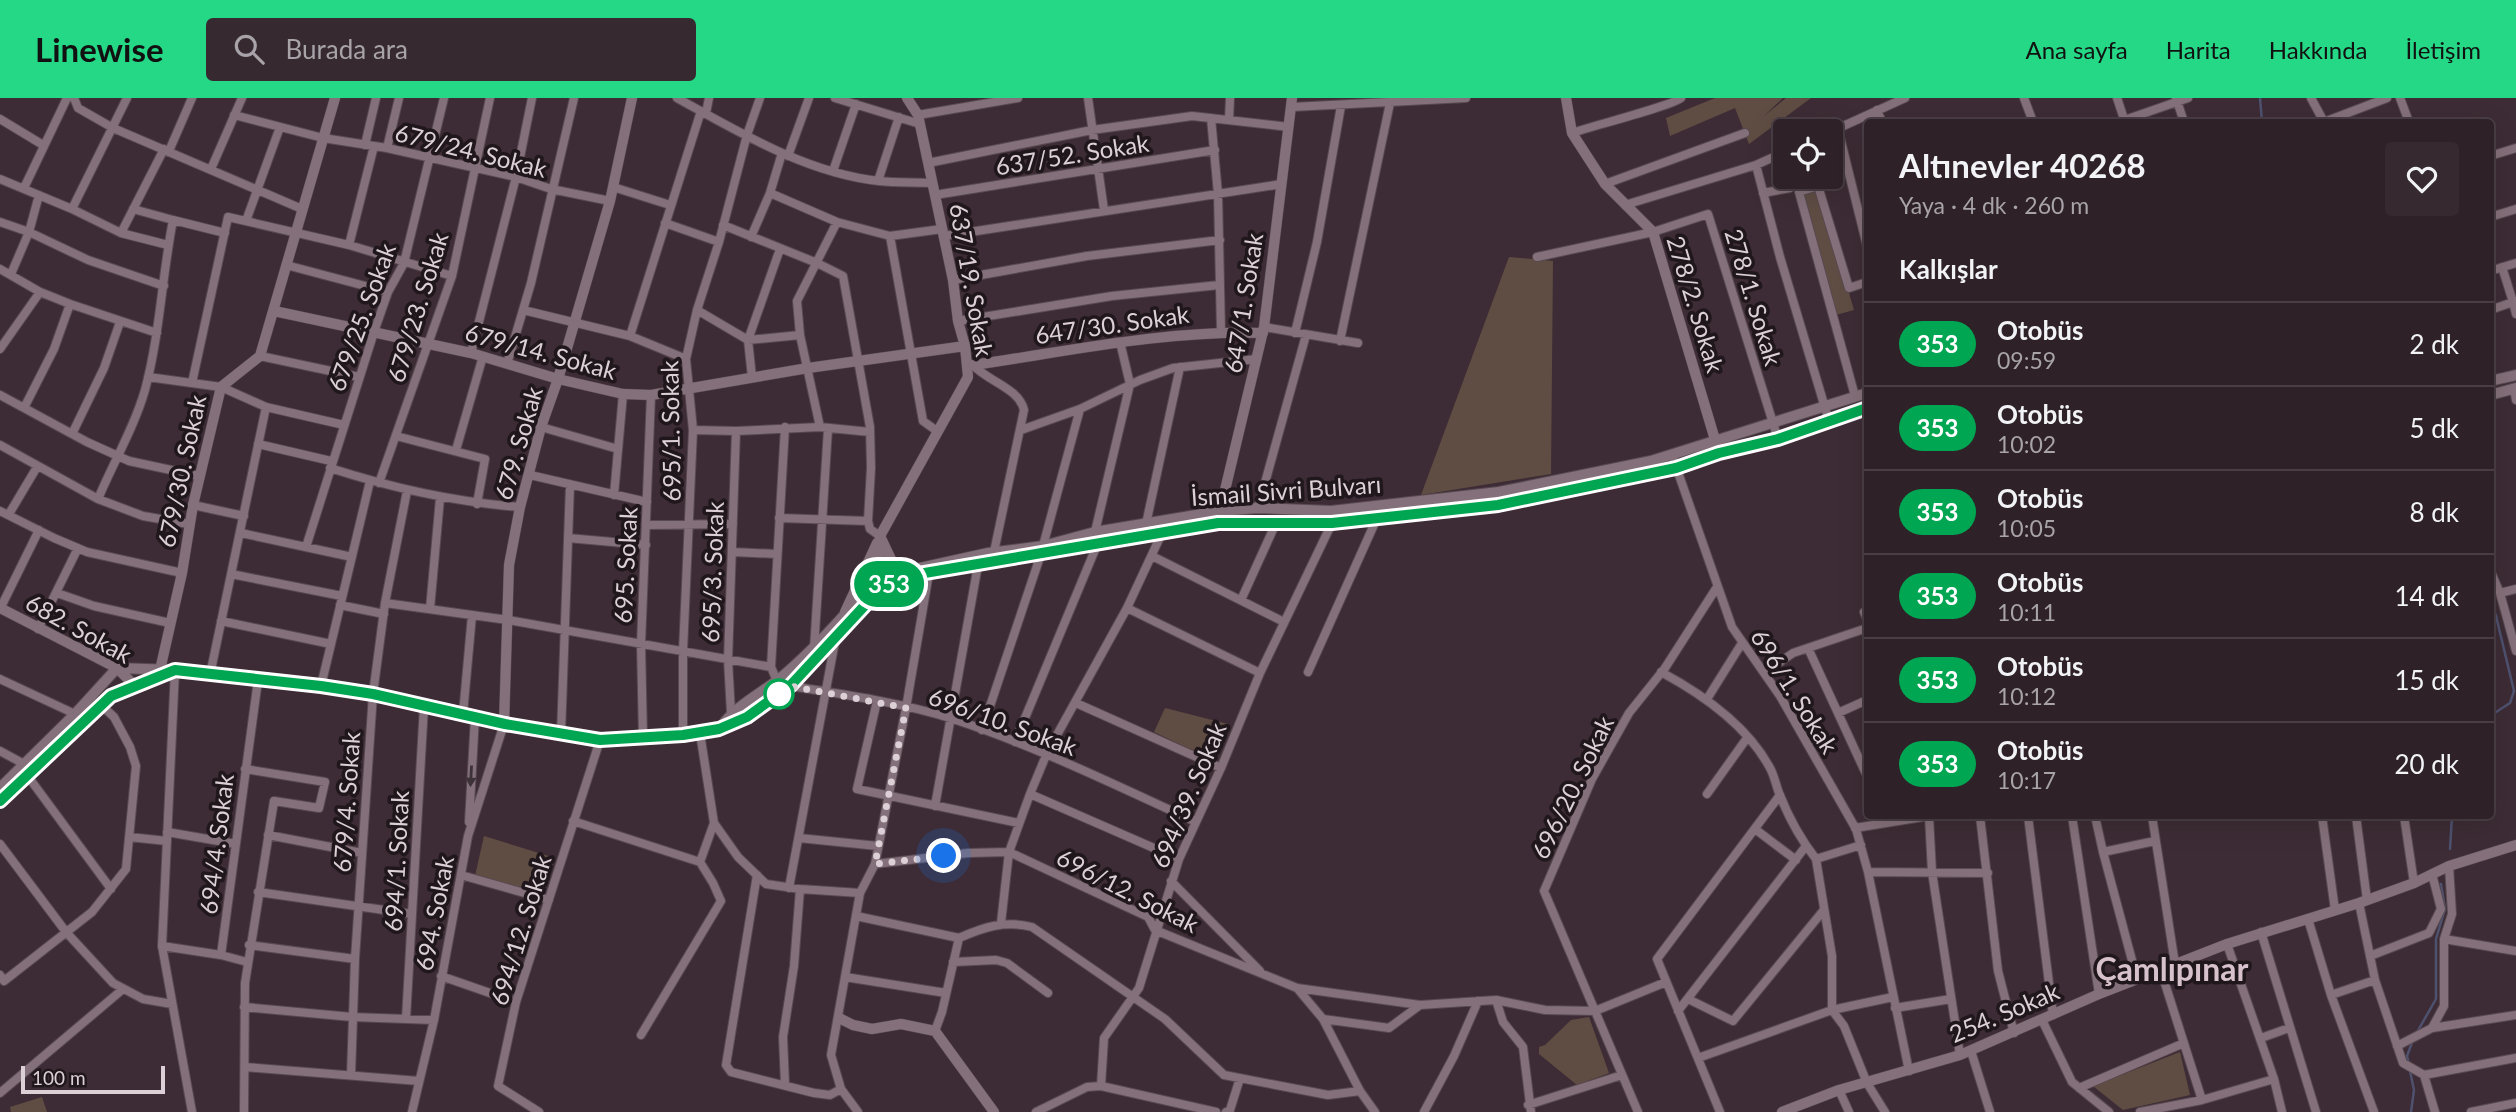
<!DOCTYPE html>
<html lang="tr">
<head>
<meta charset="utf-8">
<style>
  :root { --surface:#2e2128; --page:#362930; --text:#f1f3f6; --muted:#a7a3a8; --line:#493e45; --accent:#24d886 }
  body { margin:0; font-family:Lato,sans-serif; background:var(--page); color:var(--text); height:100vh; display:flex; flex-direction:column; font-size:26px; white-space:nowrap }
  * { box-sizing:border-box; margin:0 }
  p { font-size:23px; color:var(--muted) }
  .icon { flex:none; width:38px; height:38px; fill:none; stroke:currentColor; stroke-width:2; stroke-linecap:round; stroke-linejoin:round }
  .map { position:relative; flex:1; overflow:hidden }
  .sheet { position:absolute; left:1864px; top:21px; width:630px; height:700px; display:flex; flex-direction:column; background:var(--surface); border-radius:7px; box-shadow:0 7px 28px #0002,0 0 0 2px var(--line) }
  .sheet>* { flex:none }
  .badge { padding:0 14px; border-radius:23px; font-size:24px; line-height:46px }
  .controls { position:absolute; left:1773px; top:21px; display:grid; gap:14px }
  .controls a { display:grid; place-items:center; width:70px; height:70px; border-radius:7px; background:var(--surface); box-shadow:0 7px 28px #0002,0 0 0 2px var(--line); font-size:35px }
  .scale { position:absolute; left:21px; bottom:18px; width:144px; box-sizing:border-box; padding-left:7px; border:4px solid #dcd0d6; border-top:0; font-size:19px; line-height:24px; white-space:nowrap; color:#dcd0d6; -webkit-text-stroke:5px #1f171b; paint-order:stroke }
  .you { position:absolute; width:35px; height:35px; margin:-18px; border:5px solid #fff; border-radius:50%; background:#1a73e8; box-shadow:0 0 0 10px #1a73e833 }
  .map>.badge { position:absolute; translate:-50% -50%; box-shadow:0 0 0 4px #fff }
  h2 { padding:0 35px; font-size:26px; line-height:63px }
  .round { display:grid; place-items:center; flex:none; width:74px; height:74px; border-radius:7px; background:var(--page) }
  .summary { display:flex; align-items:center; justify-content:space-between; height:119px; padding:0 35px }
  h1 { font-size:33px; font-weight:700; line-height:52px }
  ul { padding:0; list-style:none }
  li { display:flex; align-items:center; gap:21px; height:84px; padding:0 35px; border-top:2px solid var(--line) }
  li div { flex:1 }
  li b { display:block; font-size:26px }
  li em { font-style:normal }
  li .badge { min-width:77px; font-weight:700; text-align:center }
  header { display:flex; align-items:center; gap:42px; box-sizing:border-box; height:98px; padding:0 35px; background:var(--accent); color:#111 }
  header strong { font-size:33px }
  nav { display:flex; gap:38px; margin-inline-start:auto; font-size:24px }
  .search { width:490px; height:63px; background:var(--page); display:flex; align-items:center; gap:18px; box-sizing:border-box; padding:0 24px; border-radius:7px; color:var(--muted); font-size:26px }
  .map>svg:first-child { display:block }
</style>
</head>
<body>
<header>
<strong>Linewise</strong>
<div class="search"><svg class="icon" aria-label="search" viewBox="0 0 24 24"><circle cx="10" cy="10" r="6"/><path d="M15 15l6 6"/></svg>Burada ara</div>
<nav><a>Ana sayfa</a><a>Harita</a><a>Hakkında</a><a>İletişim</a></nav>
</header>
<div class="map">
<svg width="2516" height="1014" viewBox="0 0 2516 1014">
  <rect width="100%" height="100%" fill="#3d2c35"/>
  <path fill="#5f4d43" d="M1715,0H1783L1763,19L1786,0H1811L1749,46L1735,10L1670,38L1666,20Z
    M1818,88L1854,212L1836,217L1799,94Z
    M1509,159L1553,163L1551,376L1421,397Z
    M1165,610L1228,626L1213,662L1154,634Z
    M484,738L555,760L543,797L475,778Z
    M1589,919L1609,975L1577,987L1539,956V949L1545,947L1571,922Z
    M2180,954L2190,997L2123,1012L2093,988Z
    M42,999L47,1014H11L10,1009Z"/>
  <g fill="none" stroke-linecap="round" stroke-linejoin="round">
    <path stroke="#4e526f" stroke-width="2.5" d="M2260,0L2262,24
      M2490,501L2496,518L2514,593L2510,605L2490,618
      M2450,751L2452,718
      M2416,936L2436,901V841L2445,811L2441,786
      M2409,966L2407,958L2413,942
      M2410,973L2414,992L2411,1014"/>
    <defs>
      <path id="minor" d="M74,0L78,10L113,30L302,111
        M677,0C739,34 806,75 879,83C896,85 915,84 932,85
        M835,0L920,26
        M1088,0L1104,112
        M2024,0L2033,24
        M2117,0L2125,24
        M2176,0L2184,24
        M2311,0L2324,24
        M2400,0L2409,24
        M1292,9L1466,0
        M1877,12L1882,24
        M706,15L709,0
        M234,17L323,40L387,50L516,79L551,91L610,103
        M918,17L1018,0
        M1211,20L1218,96L1221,234
        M0,21L43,47
        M1229,22L1230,0
        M2119,24L2188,0
        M2324,24L2387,0
        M1838,31L1867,148
        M1830,34L1905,0
        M1572,35C1589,29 1674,7 1681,0
        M365,47L376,0
        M387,50L399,0
        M169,53L192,0
        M788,58L809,0
        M2490,58L2516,50
        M928,65L1092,32L1192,18L1289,29
        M1756,67L1780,159L1829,323
        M211,71L242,0
        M833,73L856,6
        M0,81L72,111L121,135L168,147
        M878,83L899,19
        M1605,86L1745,35
        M613,89L670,107
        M24,90L67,0
        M770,95L837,124L890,138L942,131
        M1763,95L1790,90
        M935,97L1215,52
        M1625,107L1756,67L1785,54
        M72,111L127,0
        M133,111L173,122
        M2490,119L2516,111
        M246,123L280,29
        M0,124L29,134L88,162L164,188
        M837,124L797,203L800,237L820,329L870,334
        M665,125L719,144
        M723,127L817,165L843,178L870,329L871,370L868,423L870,431L880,438
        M121,135L164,51
        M890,138L923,323L937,333
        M944,138L1282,86
        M751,139L770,95L782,55
        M349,147L374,48
        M1537,159L1653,134L1708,116L1778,341
        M286,167L388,194
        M2502,169L2513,204L2516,203
        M0,171L40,194L70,206L157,235
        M2490,173L2516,165
        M11,176L29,134L39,97
        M953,182L1087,158L1220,142
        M523,212L630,238L686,261
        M697,212L748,242L800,237
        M2490,212L2513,204L2516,216
        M958,223L1112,198L1219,187
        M1264,229L1358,245
        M1295,235L1317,144L1341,8
        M630,238L701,13
        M1340,243L1390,5
        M0,251L40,194
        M471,255L516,79L532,0
        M260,258L359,279
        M507,266L531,185L574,0
        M973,267C987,283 1019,290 1024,312L994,454
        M148,279L221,289L266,309L344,327
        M752,279L748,242L780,151
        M192,285L228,119L349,147L452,178
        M2514,291L2516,302
        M0,297L87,344L129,363L199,378
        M1855,298L1799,94L1818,88L1849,190L1867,184
        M24,310L54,251L70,206
        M541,329L618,351
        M693,332L736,333L820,329
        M1021,332L1080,311L1140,282L1173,270L1257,261
        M72,336L104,270L120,224
        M396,338L485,361L477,406
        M258,346L331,363
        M0,347L98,401L143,418L189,426
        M456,352L483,258
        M1672,357L1732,529L1780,598L1856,731L1868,774L1909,973
        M330,370C392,390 454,404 520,409
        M530,377L647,404
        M379,385L452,178L490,0
        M614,397L623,296
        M98,401C113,365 134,330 145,292C160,236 162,178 173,122L225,135
        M193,407L244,418
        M1258,410L1306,237
        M0,413L54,440L87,454L182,475
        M9,416L37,369
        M779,420L868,423
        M1146,426L1180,269
        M647,427L733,426
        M1095,434L1130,286L1120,244
        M241,435L352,459
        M568,440L646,447
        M1043,448L1080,311
        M306,449L374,234L388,194L404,165L444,0
        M733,454L777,456
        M1152,458L1284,524
        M2490,472L2500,495L2516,553
        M231,476L342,498
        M57,495L94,508L170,525
        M2500,495L2516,491
        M1241,502L1276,425
        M385,505L508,522L771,569
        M340,507L384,516
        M1127,510L1260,575
        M0,511L39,432
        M430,511L440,400
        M1867,512L1864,514L1867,521
        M221,523L331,546
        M38,531L78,450
        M1808,550L1867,678
        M814,551L828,331
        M175,572L162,848L192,1014
        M1308,574L1377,420
        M1661,574C1702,596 1747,627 1770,670C1774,677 1776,687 1779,695C1788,718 1801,742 1816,761L1832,858V912L1844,928L1867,985L1885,1014
        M1764,575L1793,555L1867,530
        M2490,575V579
        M210,577L266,309
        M0,581L75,616
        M777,583L771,569L785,329
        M321,588L370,383
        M790,588C842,596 903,605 953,621C1036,648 1115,687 1194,723
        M1707,601L1742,545
        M877,603L857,691L1019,725
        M1076,605L1221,670
        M731,615L728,562L736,333
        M1838,615L1867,602
        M463,616L472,517
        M982,632L1041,456
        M700,635L714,725L738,759L766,786L800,791L860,795
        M561,636L570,387
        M683,637V553L693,332L686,261L697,212L719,144L747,37L760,0
        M643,640L641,546L651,297
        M1015,644L1097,447
        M0,653L24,666
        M27,677L111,791
        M1030,696L1179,761
        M1707,696L1747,640
        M935,708L978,467
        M1929,718L1932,774L1960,957
        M1980,718L1998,873L2014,935
        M2028,718L2053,917
        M2072,718L2099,896
        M2095,718L2103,754L2155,743
        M2152,718L2175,866
        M2322,718L2335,812
        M2356,718L2367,802
        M2404,718L2414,785
        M573,723L700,764
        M469,724L475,619
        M1855,730L1929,718
        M1755,731L1796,762
        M167,734L236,746
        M268,737L362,755
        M129,739L167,743
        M799,740L878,748
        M0,746L66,834L113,885L143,901L172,906
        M2103,754L2137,881
        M1816,761L1861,747
        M875,766L968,755L1009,754L1148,819L1155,832L1297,890L1323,921L1360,993L1375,1014
        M1868,774L1988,775
        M461,777L549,802
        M757,777L726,967L731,974L814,995L830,997L841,991
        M1171,783L1260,873
        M789,790L836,538
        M258,794L412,816
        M2359,805L2375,882L2403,965L2424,977L2516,960
        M856,818L959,840
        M2308,821L2331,897L2374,1014
        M1001,825L1009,754L1030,696L1047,655L1127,510L1162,435
        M2261,834L2316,1014
        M2444,841L2516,853
        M249,847L355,861
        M162,848L221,857L258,582
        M221,857L247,864
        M2370,858L2429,835L2441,811L2432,776
        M953,864L996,862L1007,865L1048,895
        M2161,873L2202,1002L2274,981L2227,846
        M0,877L4,883L92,814L126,771L136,668L130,649L114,619L101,607
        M441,878L516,904
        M845,879L946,895
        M1297,890L1420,907L1496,902L1503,924L1523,949L1531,1014
        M2331,897L2375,882
        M1688,901L1733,923L1823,813
        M1496,902L1545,912L1595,913L1666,884
        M244,909L352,919L434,922
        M1895,910L1951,901
        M1678,913L1806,748
        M406,921L424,608
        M1323,921L1389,930L1420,907
        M2042,922L2072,984L2109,1014
        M2432,930L2516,917
        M935,933L942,914L959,840C984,829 1005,822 1032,829L1165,921L1224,977L1328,997L1360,993
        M641,937L721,803L713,785L700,764L714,725
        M2261,940L2289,930
        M2397,948L2432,930L2444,908V841L2452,816L2449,768
        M1971,953L1990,1014
        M1698,960L1832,912L1893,899
        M245,969L419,983
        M351,977L355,861L373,596L385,505L407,393
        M2424,977L2435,1014
        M2274,981L2282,1014
        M785,986L783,939L794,868L800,791
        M1101,988L1104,940L1139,890L1179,761L1221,670L1260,575L1332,425
        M2079,990L2184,945
        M1839,992L1849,1014
        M0,995L123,891
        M1528,1007L1622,977
        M244,1014L245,885L274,703L319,710L325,684L245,671
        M412,1014L434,922L468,738L504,626
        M539,1014L498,988L516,904L600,642
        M858,1014L841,991L831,957L860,795L875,766L906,610L929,475
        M1036,1014L1087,989L1101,988L1216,1014
        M1226,1014L1230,1012L1240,980
        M1424,1014L1454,958L1478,903
        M1638,1014L1544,793L1592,681L1629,615L1665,570L1717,489
        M1720,1014L1657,861L1780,697
        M2140,1014L2202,1002
        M2471,1014L2516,1005"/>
      <path id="tertiary" d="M1566,0L1572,35L1605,86L1653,134L1719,355
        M274,213L471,255L558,281L623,296L651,297L808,270L965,248
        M967,268C1065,254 1163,232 1263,235
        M1220,413L1264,229L1292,0
        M880,438L897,474L893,484C875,473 878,458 880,438L968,279L965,248L958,223L953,182L918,17L907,0
        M0,510L117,570L136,589
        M845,514L877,445
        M160,572L182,475L193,407L221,289L260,258L335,0
        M504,626L509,467L520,409L541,329L558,281L610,103L632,0
        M839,920L853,927L872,931L901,926L935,933L994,1014
        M1782,1014L1839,992L1960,957L2099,896L2227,846L2359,805L2414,785L2449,768L2516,747"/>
      <path id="secondary" d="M2490,283L2516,277
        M2490,297L2516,290
        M721,629C737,606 763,595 784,577C818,548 846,515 876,482L884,478L988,455L1043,448L1095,434L1220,413L1258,410L1331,413L1499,394L1651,363L1867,295
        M0,690L75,616L117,570L175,572L321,588L373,596L504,626L600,642L683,637L719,631L747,619L762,609L790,588L881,490L907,478L1218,425H1332L1498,407L1676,370L1719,355L1778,341L1867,310
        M0,703L111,598L169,574"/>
    </defs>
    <use href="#minor" stroke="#584951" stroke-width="10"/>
    <use href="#tertiary" stroke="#584951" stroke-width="11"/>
    <use href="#secondary" stroke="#584951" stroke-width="12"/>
    <use href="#minor" stroke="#84707a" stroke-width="8"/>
    <use href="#tertiary" stroke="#84707a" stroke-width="10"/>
    <use href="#secondary" stroke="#84707a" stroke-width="10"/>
  </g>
  <defs><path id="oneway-solid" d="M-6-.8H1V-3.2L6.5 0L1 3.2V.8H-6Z" transform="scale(1.75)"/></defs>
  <use fill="#3d3238" href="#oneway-solid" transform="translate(471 678) rotate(93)"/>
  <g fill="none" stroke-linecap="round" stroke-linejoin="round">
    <defs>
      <path id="line" d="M0,703L111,598L175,572L321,588L373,596L505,626L600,642L683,637L719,631L747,619L790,588L881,490L907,478L1218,425H1332L1498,407L1676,370L1719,355L1778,341L1867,310"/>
    </defs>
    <use href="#line" stroke="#fff" stroke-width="16"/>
    <use href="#line" stroke="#00a651" stroke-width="10"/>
    <path stroke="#dcd0d6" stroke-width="7" stroke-dasharray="0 12.6" d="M779,596L776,598L790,588L906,610L875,766L944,758"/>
  </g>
  <circle fill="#fff" stroke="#00a651" stroke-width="3.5" cx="779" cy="596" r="14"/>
  <g text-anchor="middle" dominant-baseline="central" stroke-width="7" stroke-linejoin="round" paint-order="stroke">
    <g font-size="24" fill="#dcd0d6" stroke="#1f171b">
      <text transform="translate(471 52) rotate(14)">679/24. Sokak</text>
      <text transform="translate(1072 56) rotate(-9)">637/52. Sokak</text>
      <text transform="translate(972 182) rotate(80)">637/19. Sokak</text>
      <text transform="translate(1754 199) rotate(73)">278/1. Sokak</text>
      <text transform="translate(1243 205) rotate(-81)">647/1. Sokak</text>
      <text transform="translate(1696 206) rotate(73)">278/2. Sokak</text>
      <text transform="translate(417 209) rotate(-73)">679/23. Sokak</text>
      <text transform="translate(361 219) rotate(-70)">679/25. Sokak</text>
      <text transform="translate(1112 226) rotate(-8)">647/30. Sokak</text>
      <text transform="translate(541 253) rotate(15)">679/14. Sokak</text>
      <text transform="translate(670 333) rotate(-91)">695/1. Sokak</text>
      <text transform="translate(518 345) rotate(-74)">679. Sokak</text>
      <text transform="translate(181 373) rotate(-78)">679/30. Sokak</text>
      <text transform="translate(1286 392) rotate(-4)">İsmail Sivri Bulvarı</text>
      <text transform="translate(625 467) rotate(-87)">695. Sokak</text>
      <text transform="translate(712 474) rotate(-88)">695/3. Sokak</text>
      <text transform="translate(79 530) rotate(29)">682. Sokak</text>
      <text transform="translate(1795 593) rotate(58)">696/1. Sokak</text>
      <text transform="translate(1003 623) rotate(20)">696/10. Sokak</text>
      <text transform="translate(1572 689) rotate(-64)">696/20. Sokak</text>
      <text transform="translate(1188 697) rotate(-67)">694/39. Sokak</text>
      <text transform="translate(346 704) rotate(-86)">679/4. Sokak</text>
      <text transform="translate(216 746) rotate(-83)">694/4. Sokak</text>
      <text transform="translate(396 763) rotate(-87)">694/1. Sokak</text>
      <text transform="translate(1128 792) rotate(27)">696/12. Sokak</text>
      <text transform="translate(434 815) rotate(-79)">694. Sokak</text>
      <text transform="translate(520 832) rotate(-73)">694/12. Sokak</text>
      <text transform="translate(2004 914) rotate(-23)">254. Sokak</text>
    </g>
    <g font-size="32" font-weight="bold" fill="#d7c1cc" stroke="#1f171b">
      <text x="2172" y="870">Çamlıpınar</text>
    </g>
  </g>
</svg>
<div class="controls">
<a><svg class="icon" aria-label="locate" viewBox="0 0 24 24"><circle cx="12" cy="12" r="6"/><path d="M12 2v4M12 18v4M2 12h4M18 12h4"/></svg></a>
</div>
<div class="scale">100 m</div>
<div class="you" style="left:944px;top:758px"></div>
<b class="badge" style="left:889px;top:486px;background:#00a651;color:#fff">353</b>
<section class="sheet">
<div class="summary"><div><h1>Altınevler 40268</h1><p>Yaya · 4 dk · 260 m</p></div><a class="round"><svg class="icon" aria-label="heart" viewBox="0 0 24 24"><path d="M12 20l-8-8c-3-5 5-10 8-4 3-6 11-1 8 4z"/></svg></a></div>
<h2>Kalkışlar</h2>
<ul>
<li><span class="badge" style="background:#00a651;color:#fff">353</span><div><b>Otobüs</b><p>09:59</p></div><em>2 dk</em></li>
<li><span class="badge" style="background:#00a651;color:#fff">353</span><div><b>Otobüs</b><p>10:02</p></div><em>5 dk</em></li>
<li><span class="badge" style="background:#00a651;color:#fff">353</span><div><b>Otobüs</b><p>10:05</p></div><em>8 dk</em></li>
<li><span class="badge" style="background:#00a651;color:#fff">353</span><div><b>Otobüs</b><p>10:11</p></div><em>14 dk</em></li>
<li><span class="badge" style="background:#00a651;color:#fff">353</span><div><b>Otobüs</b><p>10:12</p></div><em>15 dk</em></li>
<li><span class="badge" style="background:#00a651;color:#fff">353</span><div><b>Otobüs</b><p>10:17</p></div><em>20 dk</em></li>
</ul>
</section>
</div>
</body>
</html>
